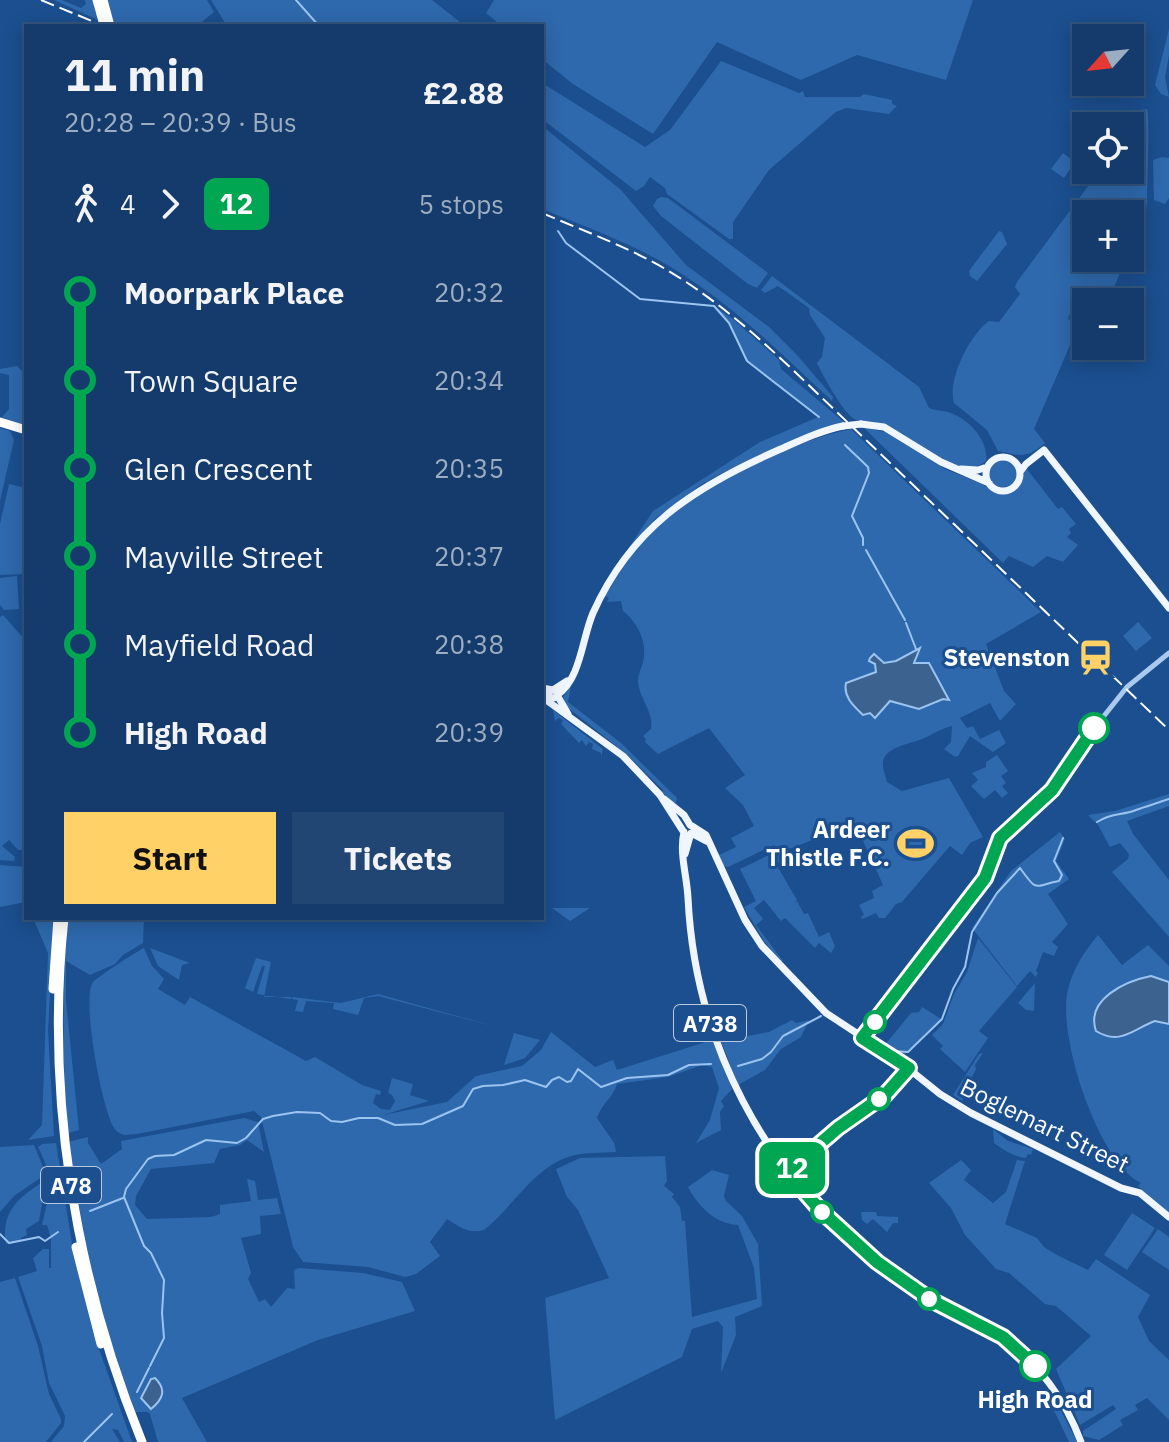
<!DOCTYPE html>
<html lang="en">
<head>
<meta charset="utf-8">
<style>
  :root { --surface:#143b6b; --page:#214673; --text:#f1f3f6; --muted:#9dadc1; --line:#33557e; --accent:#ffd166 }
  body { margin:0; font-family:"IBM Plex Sans",sans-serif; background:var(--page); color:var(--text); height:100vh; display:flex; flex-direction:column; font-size:30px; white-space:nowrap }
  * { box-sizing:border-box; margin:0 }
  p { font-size:26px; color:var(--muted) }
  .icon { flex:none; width:44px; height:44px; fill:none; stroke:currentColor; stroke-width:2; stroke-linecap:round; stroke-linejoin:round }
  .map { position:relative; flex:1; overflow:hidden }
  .drawer { position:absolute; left:24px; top:24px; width:520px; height:896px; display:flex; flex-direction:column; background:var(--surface); border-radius:0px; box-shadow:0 4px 20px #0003,0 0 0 2px var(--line) }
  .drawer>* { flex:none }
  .badge { padding:0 16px; border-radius:12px; font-size:28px; line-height:52px }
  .needle { width:52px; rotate:243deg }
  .fabs { position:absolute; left:1072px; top:24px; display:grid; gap:16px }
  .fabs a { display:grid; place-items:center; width:72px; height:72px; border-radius:0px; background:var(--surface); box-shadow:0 4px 20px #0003,0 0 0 2px var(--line); font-size:40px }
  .map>.badge { position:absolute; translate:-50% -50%; box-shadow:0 0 0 4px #fff }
  .legs { display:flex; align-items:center; gap:12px; height:88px; padding:0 40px; font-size:26px }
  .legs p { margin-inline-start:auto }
  .headline { display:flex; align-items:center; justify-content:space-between; height:136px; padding:0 40px }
  h1 { font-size:44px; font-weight:700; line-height:60px }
  .button { display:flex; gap:16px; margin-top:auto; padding:16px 40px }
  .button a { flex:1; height:92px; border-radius:0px; background:var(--accent); color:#111; font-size:32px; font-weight:700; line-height:92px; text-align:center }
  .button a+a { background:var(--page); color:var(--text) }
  ul { padding:0 40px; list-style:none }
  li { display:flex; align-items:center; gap:28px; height:88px; font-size:30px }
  li i { display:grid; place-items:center; width:12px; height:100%; margin:0 10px; background:currentColor }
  li i::after { content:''; width:20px; height:20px; margin:-10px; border:6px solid; border-radius:50%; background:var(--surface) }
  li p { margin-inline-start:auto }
  li:first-child i { background:linear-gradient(#0000 50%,currentColor 0) }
  li:last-child i { background:linear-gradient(currentColor 50%,#0000 0) }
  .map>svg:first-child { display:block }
</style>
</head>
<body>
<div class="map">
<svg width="1169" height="1442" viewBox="0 0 1169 1442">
  <rect width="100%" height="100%" fill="#1b4f8f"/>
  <path fill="#2e69ad" d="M54,0H62L81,8L86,4L85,0H93L98,20Z
    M107,0H207L214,12L197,26H114Z
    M211,0H432L465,26H227Z
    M494,0H973L946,80L857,55L801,80L717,42L653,134L573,84L542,59V26H502L486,13Z
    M1169,29V55L1165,77L1169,97L1161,94L1155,85Z
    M721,61L799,93L803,91L805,97H860L864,94L892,100V104L897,106L889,114L846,108L836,112L769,170L733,222V239H729L667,194L665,188L650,177L644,186L636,191L542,119V83L645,147L670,130Z
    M1147,109C1150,116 1147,188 1147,201C1146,216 1136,234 1130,248V214H1086V258H1126L1108,302L1079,290L1068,319L1079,324L1034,429L1045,443C1025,460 1021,455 998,451L987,430L954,403C947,380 970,334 989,321L999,322L1020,294L1015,287L1017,282L1100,170H1130V126L1141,110Z
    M542,126L620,189L686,265L769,327L797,355L833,397L832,401C784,356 738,310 682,274C639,246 589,228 542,209Z
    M1063,153L1075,162L1064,178L1051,169Z
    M1162,157L1169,158V198L1165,204L1154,200L1153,160Z
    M661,197L668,198L768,273L757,288L748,284L661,216L653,206L657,199Z
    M999,231L1002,232L1007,244L977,281L970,276L969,271Z
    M772,276L919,387L929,408C936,411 941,410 948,412C968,418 989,440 986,461C958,485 906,431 879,423C871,420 860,423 854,419C843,412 823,376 817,363L822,357L825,338L810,315L809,308L778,286L765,293L761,290Z
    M714,306L733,319L779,360L781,369L844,422L795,440L720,474L699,486L655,519L624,555L653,511L760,442L818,417L747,361L729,323Z
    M17,366L25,374L23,412L26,413V426L2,417L9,409V375L0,373V369Z
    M863,427L885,432L945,469L982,484L997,494H1007L1017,489L1026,468L1058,509L1062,507L1076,524L1069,529L1071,533L1067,537L1078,545L1063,562L1047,556L1033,567L1009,556L1003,563Z
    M0,428L10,431L14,440L0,501Z
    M851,429L1041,612L986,644L1004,691L1016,704L1000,721L990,703L960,718L967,728L973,726L980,739L999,730L1006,743L993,752L970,736L958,756L955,757L944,749L951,742L952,726C937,730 934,734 922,739C910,744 885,747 883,762C882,768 886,777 887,782L902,791L949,778L983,837L970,843L962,855L950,846L902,902L896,904L885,918H879L876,913L862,919L861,917L864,915L859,905L874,898L872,891L883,885L855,823L792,848L776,849L774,845L728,867L723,866L719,855L736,847L731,838L754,826L743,805L725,788L745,775L709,728L658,754L645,742L646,739L643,736L651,729C654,711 639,699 638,681C638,673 644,664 644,656C646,639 636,621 623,611L621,601L607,602L609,598L605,596C621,570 638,543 660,522C700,484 797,440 851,429Z
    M989 473a14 14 0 1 1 28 0a14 14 0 1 1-28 0Z
    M9,484L26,488V574L0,575V524Z
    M17,576L19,609L4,610L0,605V578Z
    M3,615L26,641V850H18L9,840L2,846L15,857L14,861L0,860V617Z
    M1138,622L1152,638L1136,651L1123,636Z
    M571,686L568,702L621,743L677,798L676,803L670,801L660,789L666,793L626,754L567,707L563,697Z
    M553,710L603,749L601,757V753L592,749L593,744L589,742L586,746L582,740L579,743L561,724L563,720L559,718L555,721Z
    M997,755L1008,771L1001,776L1006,783L1002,786L1008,793L1002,798L995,790L984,799L971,786L978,780L972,773L986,767V762Z
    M1169,794V806L1127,821L1133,834L1169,880V937L1112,872L1128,859L1129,854L1120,843L1110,847L1098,825L1088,815L1115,811Z
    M1060,832L1065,839L1056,861L1069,879L1048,894L1068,924L1052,942L1058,947L1054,956L1043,952L1036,971L1038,973L1036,977L1030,971L1017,986L972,928L1011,871Z
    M771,854H788L789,857L776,864L797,900L793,905L797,901L804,914L808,913L819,937L829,932L835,946L831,953L819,943L815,948L785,918L781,921L764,900L754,908L763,919L756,925L783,961L781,963L764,941L744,907L756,901L740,869Z
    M0,865L26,867V902L0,907Z
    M552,908H590L570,921Z
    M33,918H54L48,1031L54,1136L28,1140L42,1125L48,953Z
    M68,918H144L143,943L123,955L115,964L90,975L66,961V1001L79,1130L68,1133C62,1058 62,993 68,918Z
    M1098,935L1122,965L1148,945L1169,966V982L1164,979C1118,986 1116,981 1093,1024L1096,1031C1123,1046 1132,1031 1155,1021L1169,1024V1213L1138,1186L1141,1183C1098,1162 1059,1039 1067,994C1071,971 1084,952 1098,935Z
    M978,938L1017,987L979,1031L988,1038L965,1072L940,1049L943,1046L932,1035L943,1024L954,994L967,972Z
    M144,948L152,966L164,979L158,989L185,1005L190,997L306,1061L315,1057L362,1085L381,1091L380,1095L376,1094L373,1103L381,1109L390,1110L395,1101L392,1095L388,1093L392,1078L413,1084L410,1095L429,1101L383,1115L447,1102L476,1076L522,1066L541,1050L551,1032L595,1067L613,1060L617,1070L712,1040L732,1089L721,1101L724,1106L720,1112L721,1130L696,1143L710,1120L719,1088L712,1067L702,1065L668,1077L617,1084C613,1098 601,1104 597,1118L614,1143L616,1152C601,1153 586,1152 571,1156C534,1167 513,1207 484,1230C468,1234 460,1227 447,1219L430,1242L440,1256L416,1274L405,1277L368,1267L303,1262L293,1247L261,1117L254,1111L137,1134L124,1135C119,1133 117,1132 114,1128C102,1109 81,999 93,982C96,978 137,951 144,948Z
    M150,948L190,963L182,965L179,980L158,966Z
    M256,958L271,962L264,997H291V999L257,994L265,966H262L253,992L245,988Z
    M1035,983L1034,1011L1026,1010L1018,1003Z
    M378,994L500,1028L378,996L364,998L358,1015L333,1009L334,1003L306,1001L303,1012L295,1011L298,1000L292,999V997L341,1003Z
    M922,1007L941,1019L901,1058L884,1046L911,1013L919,1012Z
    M792,1020L796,1023L809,1020L801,1037L781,1049L765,1070L738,1085L717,1031L719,1030L731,1039L769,1032Z
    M514,1033L540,1040L525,1058L504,1065Z
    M983,1053L975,1065L976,1069C970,1080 968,1090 962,1101L953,1095L979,1054Z
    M244,1118L258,1122L264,1152L247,1140L240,1145L220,1149L214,1163L151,1169L136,1196L135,1205L147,1219L211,1217L220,1214V1205L251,1201L247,1179L255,1181L258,1200L277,1198L281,1214L260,1216L261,1234L241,1238L251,1273L248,1279L259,1302L265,1299L271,1307L287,1288L295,1289L294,1270L299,1268L363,1273L402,1282L415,1311L318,1340L182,1398L207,1442H158L150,1414L147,1412H135C99,1326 83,1233 68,1142L88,1137V1143L101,1164L122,1149L121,1141Z
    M993,1129L1008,1141L1033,1149L1031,1155L1028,1154L1026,1158C1014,1157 1004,1150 994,1143Z
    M56,1143L72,1244L92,1329L132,1442H124L118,1430L112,1429L120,1442H51L64,1426L65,1416L49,1383L42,1346L18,1277L37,1271L33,1258L43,1249H49V1268H51V1239L47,1225H42C50,1190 55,1181 38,1147L42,1144Z
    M34,1145L46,1174L14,1196L0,1212V1147Z
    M665,1156L667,1181L664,1186L674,1194L672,1197L680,1207L682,1221H685L692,1317L757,1299L754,1268L738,1225C715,1224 698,1206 688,1187L712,1170L729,1175L724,1196L726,1201L742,1216L758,1244L762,1306L735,1317L736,1335L721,1373L723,1327L718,1321L692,1329L682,1357L555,1420L545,1298L609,1278L578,1210L567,1197L556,1169L580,1158Z
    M961,1160L971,1170L964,1180L993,1203L1006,1192L1017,1160L1025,1161L1005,1224L1037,1238L1044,1247L1057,1255L1088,1270L1096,1259L1150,1295L1138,1317L1149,1341L1169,1360V1420L1147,1398L1135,1405L1138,1410L1120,1420L1123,1425L1099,1440L1083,1436V1431L1116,1409L1113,1405L1080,1425L1056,1369L1091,1336L1056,1306L1045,1304L1009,1273L996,1269L965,1235L951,1208L929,1183Z
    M46,1180L39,1221L26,1229L27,1235L21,1238V1241L6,1244C0,1210 22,1195 46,1180Z
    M861,1212H876L877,1216L898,1217V1223H893L887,1232L873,1219L867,1224L862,1220Z
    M1132,1213L1155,1228L1127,1270L1104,1255Z
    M1158,1229L1169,1237V1270L1142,1252Z
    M15,1278L38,1346L49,1394L61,1419V1423L46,1442H0V1282Z
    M1054,1397L1077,1442H1069L1050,1402Z"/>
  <path fill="#3c6290" stroke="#9cc4f0" stroke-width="2" d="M920,648L914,663H929L949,700L943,699L919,709L890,701L875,718L870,713L863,715C854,706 843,697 846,683L876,672L875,664L869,661L870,658L874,654L884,663L896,661Z
    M1151,976L1169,982V1024L1155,1021C1133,1029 1120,1046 1096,1031C1085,999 1126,981 1151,976Z
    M155,1378C167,1390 163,1399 151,1409L141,1398L151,1379Z"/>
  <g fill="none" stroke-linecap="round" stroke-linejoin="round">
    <path stroke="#9cc4f0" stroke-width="2" d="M296,0L319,26
      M558,231L566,243L640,299L714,306L729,323L747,361L819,417
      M23,419L26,420
      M845,445L868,467L869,473L852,516L863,538V545
      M866,550L905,620
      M906,623L916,649
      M1097,822C1113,812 1121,816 1136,810C1147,806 1158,803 1169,799
      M893,1051L908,1052L942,1019L953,989L965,967L972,932L997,893L1020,868C1038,893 1033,886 1059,881L1062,875L1054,861L1063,838
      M738,1066L762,1059L771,1052L783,1036L821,1016
      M90,1211L123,1198
      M0,1234L9,1243L39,1237L45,1241L58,1232
      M150,1366L164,1338L162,1313L164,1280L151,1253L144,1246L124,1197L126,1189L148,1159L155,1156L174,1155L206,1140L237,1143L246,1138L263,1119L273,1116L297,1112L320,1113L331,1121L342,1122L359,1118H378L395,1125L422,1124L463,1106L473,1089L483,1086L503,1085L525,1080L546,1087L552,1080L559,1077L567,1082L571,1081L578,1069L601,1087L627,1078L668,1075L689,1065L711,1064
      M137,1392L149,1368
      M84,1442L112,1414"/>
    <path stroke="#a9c9ee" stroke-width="5" d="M862,1038L985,878L1000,838L1052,790L1088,736L1127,687L1169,653"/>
    <path stroke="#f0f6ff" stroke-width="7" d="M861,424L884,427L941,462L989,483
      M986 474a17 17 0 1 1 34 0a17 17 0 1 1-34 0Z
      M961,469L978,470L987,467
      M1020,472L1026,464L1044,450L1169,608
      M542,688L553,690L567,681
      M549 694a4 4 0 1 1 8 0a4 4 0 1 1-8 0Z
      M542,697L623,756L660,795L683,831
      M568,714L557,695C581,679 582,638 593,613C631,528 693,488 774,452C797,442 819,431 843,426
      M664,799L684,815L690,825
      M692,826L706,835L745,920L762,946L826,1013L899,1061L940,1094L971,1113L1121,1188L1140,1193L1169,1217
      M684,832C679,853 687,876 688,898C695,1042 764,1174 878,1263C897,1277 916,1292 937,1304C959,1316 982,1323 1002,1337C1038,1362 1066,1401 1081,1442
      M685,854L691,833L706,841"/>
    <path stroke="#fff" stroke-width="9" d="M97,0L101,14
      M103,0L110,26
      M0,422L26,430
      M64,918C45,1096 75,1277 142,1442
      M53,989L58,918
      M76,1247L101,1344"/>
    <path stroke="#fff" stroke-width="2" stroke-dasharray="14 6" stroke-linecap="butt" d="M41,0L104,26
      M542,213C584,231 628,247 667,270C714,298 754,333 794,371L1169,730"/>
    <path stroke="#f0f6ff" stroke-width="7" d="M843,426L861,424"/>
    <path stroke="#fff" stroke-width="9" d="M101,14L104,26"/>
  </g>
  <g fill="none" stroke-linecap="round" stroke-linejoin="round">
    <defs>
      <path id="line-1" d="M1035,1366L1003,1337L931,1300L877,1262L820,1210L787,1172L838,1128L885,1095L909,1068L862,1038L985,878L1000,838L1052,790L1094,728"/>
    </defs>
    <use href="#line-1" stroke="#fff" stroke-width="18"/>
    <use href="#line-1" stroke="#00a651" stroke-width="12"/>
  </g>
  <defs>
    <symbol id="station-bare" viewBox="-9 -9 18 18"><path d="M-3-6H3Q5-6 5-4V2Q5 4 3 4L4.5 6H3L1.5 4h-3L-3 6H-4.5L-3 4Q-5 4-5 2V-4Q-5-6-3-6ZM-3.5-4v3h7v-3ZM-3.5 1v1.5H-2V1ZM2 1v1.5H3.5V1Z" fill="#ffd166" stroke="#1b4f8f" stroke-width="2.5" paint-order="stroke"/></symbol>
    <symbol id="stadium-bare" viewBox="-9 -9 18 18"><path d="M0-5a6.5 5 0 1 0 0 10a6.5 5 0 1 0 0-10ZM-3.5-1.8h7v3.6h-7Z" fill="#ffd166" stroke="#1b4f8f" stroke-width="2.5" paint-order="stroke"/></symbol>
  </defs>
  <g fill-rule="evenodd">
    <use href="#station-bare" x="1070" y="632" width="51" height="51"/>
    <use href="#stadium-bare" x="890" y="818" width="51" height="51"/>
  </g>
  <g fill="#fff" stroke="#00a651" stroke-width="4">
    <circle cx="1094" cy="728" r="14"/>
    <circle cx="875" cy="1022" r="10"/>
    <circle cx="879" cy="1099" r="10"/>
    <circle cx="822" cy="1212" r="10"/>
    <circle cx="929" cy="1299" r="10"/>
    <circle cx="1035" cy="1366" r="14"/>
  </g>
  <g text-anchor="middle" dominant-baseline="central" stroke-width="6" stroke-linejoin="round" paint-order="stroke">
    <g fill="#1b4f8f" stroke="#bbcadd" stroke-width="2">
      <rect x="674" y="1005" width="72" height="36" rx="6"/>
      <rect x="41" y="1167" width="60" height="36" rx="6"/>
    </g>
    <g font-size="22" font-weight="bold" fill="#fff">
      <text x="710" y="1023">A738</text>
      <text x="71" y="1185">A78</text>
    </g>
    <g font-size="24" font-weight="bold" fill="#fff" stroke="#1b4f8f" text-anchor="end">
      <text x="1070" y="657">Stevenston</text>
      <text x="890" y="829">Ardeer<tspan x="890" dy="28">Thistle F.C.</tspan></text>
    </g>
    <g font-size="24" fill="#fff" stroke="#1b4f8f">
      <text transform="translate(1045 1125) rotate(26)">Boglemart Street</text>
    </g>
    <g font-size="24" font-weight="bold" fill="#fff" stroke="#1b4f8f">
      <text x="1035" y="1399">High Road</text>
    </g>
  </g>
</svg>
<div class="fabs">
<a><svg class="needle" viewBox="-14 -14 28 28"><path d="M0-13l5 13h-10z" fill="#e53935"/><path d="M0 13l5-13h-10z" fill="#9dadc1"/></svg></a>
<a><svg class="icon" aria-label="locate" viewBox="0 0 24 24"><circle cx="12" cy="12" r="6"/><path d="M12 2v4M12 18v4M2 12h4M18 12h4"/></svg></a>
<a>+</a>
<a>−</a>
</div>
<b class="badge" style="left:792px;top:1168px;background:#00a651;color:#fff">12</b>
<section class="drawer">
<div class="headline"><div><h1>11 min</h1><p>20:28 – 20:39 · Bus</p></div><b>£2.88</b></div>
<div class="legs"><svg class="icon" aria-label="walk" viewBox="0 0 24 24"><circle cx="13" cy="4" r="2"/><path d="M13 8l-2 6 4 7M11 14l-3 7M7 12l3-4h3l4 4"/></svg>4<svg class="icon" aria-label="forward" viewBox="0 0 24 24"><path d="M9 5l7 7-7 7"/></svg><b class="badge" style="background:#00a651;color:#fff">12</b><p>5 stops</p></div>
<ul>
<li><i style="color:#00a651"></i><b>Moorpark Place</b><p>20:32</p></li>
<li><i style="color:#00a651"></i><span>Town Square</span><p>20:34</p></li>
<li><i style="color:#00a651"></i><span>Glen Crescent</span><p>20:35</p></li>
<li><i style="color:#00a651"></i><span>Mayville Street</span><p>20:37</p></li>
<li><i style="color:#00a651"></i><span>Mayfield Road</span><p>20:38</p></li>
<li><i style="color:#00a651"></i><b>High Road</b><p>20:39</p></li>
</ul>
<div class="button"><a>Start</a><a>Tickets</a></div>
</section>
</div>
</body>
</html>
